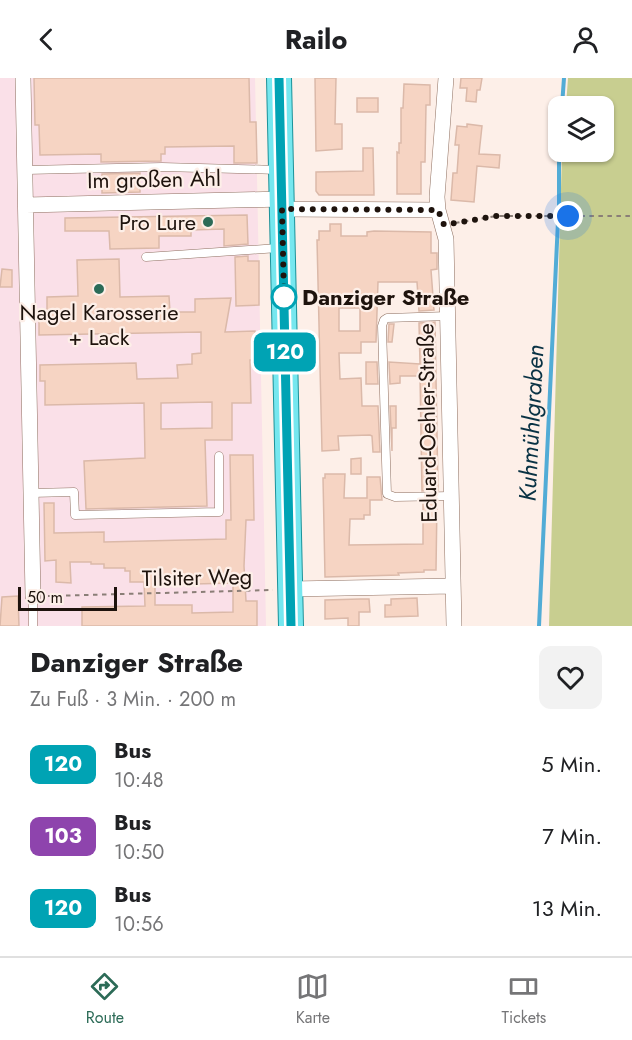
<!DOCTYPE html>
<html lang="de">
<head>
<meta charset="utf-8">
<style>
  :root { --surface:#fff; --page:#f2f2f2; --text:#202124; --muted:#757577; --line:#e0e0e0; --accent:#2c6b57 }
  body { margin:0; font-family:Jost,sans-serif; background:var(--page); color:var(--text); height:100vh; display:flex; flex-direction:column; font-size:22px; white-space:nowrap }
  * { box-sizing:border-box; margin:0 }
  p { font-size:20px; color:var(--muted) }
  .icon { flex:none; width:33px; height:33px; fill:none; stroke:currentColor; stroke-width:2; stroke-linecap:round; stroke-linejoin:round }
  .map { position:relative; height:548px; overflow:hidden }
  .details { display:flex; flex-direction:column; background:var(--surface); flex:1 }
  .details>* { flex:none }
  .badge { padding:0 12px; border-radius:9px; font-size:21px; line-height:39px }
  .controls { position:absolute; left:548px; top:18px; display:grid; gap:12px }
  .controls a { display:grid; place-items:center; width:66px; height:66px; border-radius:12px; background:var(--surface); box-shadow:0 2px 4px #0004; font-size:30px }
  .scale { position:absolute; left:18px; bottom:15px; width:99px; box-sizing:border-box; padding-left:6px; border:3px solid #1e130d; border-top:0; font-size:16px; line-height:21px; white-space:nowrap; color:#1e130d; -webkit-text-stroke:4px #fdefe8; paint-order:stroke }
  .you { position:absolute; width:30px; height:30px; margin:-15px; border:4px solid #fff; border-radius:50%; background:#1a73e8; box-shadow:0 0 0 9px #1a73e833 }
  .map>.badge { position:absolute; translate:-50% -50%; box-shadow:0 0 0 3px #fff }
  .round { display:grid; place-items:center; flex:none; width:63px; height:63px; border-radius:12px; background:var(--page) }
  .head { display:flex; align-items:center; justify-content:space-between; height:102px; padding:0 30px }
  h1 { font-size:28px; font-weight:700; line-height:45px }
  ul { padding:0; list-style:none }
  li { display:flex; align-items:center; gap:18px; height:72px; padding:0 30px }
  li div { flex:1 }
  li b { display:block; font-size:22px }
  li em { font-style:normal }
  li .badge { min-width:66px; font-weight:700; text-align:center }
  header { display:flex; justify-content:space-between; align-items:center; height:78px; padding:0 30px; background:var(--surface); font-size:27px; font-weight:700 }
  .tabs { display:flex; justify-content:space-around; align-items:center; height:84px; border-top:2px solid var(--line); background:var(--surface); font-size:16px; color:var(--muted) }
  .tabs a { display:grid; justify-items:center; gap:3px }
  .tabs .on { color:var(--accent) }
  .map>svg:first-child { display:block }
</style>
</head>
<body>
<header><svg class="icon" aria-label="back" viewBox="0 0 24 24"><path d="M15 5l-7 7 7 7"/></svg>Railo<svg class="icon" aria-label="person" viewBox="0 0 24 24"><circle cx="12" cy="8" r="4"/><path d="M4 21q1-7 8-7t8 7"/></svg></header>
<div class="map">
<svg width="632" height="548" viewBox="0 0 632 548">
  <rect width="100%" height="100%" fill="#fdefe8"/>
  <path fill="#fae0e8" d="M0,0H255L266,548H0Z"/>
  <path fill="#c8ce90" d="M568,0H632V548H549L562,74H603V28H566Z"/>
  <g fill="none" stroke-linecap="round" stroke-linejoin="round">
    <path stroke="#52acd6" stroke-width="4" d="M562,28L564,0
      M559,74V129
      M539,548L558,143"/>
  </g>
  <path fill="#f6d4c3" stroke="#dbb9a9" stroke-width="1.5" fill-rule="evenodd" d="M34,0H249L250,44H256L257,85H234V68L165,69V76H161V83L101,84V76L40,77L39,47H35Z
    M315,0H336L335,46H342V71L316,73Z
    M461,0H482L480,12H477L476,24L466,23L467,10H460Z
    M404,6L430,7V27H426L425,84H421V116H397V74L399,75V65H401V30H403Z
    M357,20H378V34H357Z
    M467,46L482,48L479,76L500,77L499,90L477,88L474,124L451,122L453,95H457L459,67H455L457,48L467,49Z
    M363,70H373L374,117H319L316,113V94L363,93Z
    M140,95V114L102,115V96Z
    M247,137L248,166L224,168V151L191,152V158H159V170L110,171L109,153H65V140Z
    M330,146H341V158H367V154L374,153L431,154V175H437V191L431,192L434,232L419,233L417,204H378L376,264H361V275H339L340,301L361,300L362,328H378L380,374H373L372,358L370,357L338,358L339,372L322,373L317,162H319V153H330ZM339,230H360V253H339Z
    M248,178V183H259V227L236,228L235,179Z
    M119,181L120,219L169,218L170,234H195V221L231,220L225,254L255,253L256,282H250L251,325H232V362H205L207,428L86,431L84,383L145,380L144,325L45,327V303H40V287L136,285L137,301L178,300L177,287L192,286V276L201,275V254L39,257V236H47V219L78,218L77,182ZM212,324V350L161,351V325Z
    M2,191L12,192V209H0Z
    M435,244L438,412L422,413L420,298H400V305L390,306L389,284L420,286L419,245Z
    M389,246H394L392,264H388Z
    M366,284H377L378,306H366Z
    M390,328H396V350H392V373Z
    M230,377H253L254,442H246L244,488L246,523H257V548H82V529L145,528L144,504H130V493H125V490H104V486H91V484H70L71,505L56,504V482L45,483L44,425H54V455L104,454V464L226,461V442H231ZM233,505V534L192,535V527H155V507Z
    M361,380V396H351V381Z
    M325,396H345L344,420H367V399H380L382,422H370V437H364V441H350L349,467L423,466V425L437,424L436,492H424V494L398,495L399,497L325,499L323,400H325Z
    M18,518L19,548H0L2,519Z
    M417,520L418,538L385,539V527H391V521Z
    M360,521H369L370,534H359V548H348V540L325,541V522Z"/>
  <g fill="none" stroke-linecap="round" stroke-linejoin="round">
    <defs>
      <path id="service" d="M26,92L162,89L279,92
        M146,179L278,170
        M448,238L387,240L384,242L382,248L387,416L395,419L451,418
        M31,415L74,414L75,437L219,434V378
        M33,518V548"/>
      <path id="minor" d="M23,0L33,518
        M446,0L437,119L438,132L446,161L454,548
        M26,127L282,121
        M282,131L438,132
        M291,511L453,508"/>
      <path id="primary" d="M279,0L291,548"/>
    </defs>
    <use href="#service" stroke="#8f7061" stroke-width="9"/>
    <use href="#minor" stroke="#8f7061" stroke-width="16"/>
    <use href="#primary" stroke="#1c9299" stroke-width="26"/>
    <path stroke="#8a7e77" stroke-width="2" stroke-dasharray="4.5 4.5" stroke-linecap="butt" d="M455,145L496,138H632
      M48,518L273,512"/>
    <use href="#service" stroke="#fff" stroke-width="8"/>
    <use href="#minor" stroke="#fff" stroke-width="15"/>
    <use href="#primary" stroke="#76e7ef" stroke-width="24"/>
  </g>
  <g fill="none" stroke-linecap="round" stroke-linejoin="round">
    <defs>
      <path id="line" d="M279,0L291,548"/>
    </defs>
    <use href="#line" stroke="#fff" stroke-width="14"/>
    <use href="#line" stroke="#00a3b4" stroke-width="9"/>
    <path stroke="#1e130d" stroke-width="6" stroke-dasharray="0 10.8" d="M284,219L282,131L438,132L444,147L496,138H568"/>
  </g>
  <g fill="#2c6b57" stroke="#fdefe8" stroke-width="2">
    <circle cx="208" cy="144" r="6"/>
    <circle cx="99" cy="211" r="6"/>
  </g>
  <circle fill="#fff" stroke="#00a3b4" stroke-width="3" cx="284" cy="219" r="12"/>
  <g text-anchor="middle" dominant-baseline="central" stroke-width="4.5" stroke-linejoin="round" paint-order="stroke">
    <g font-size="22" fill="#1e130d" stroke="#fdefe8">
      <text transform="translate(154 101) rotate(-1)">Im großen Ahl</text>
      <text transform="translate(427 345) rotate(-91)">Eduard-Oehler-Straße</text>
      <text transform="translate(197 499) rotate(-1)">Tilsiter Weg</text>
    </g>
    <g font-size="22" fill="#1e130d" stroke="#fdefe8" text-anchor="end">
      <text x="196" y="144">Pro Lure</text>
      <text x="99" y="234" text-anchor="middle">Nagel Karosserie<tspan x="99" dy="25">+ Lack</tspan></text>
    </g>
    <g font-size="22" font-weight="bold" fill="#1e130d" stroke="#fdefe8" text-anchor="start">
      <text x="302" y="219">Danziger Straße</text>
    </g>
    <g font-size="24" font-style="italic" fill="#093244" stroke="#fdefe8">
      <text transform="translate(531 345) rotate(-87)">Kuhmühlgraben</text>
    </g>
  </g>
</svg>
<div class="controls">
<a><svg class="icon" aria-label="layers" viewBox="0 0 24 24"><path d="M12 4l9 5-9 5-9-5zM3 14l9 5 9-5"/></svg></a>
</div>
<div class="scale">50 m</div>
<div class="you" style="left:568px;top:138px"></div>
<b class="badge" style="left:285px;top:274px;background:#00a3b4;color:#fff">120</b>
</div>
<section class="details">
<div class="head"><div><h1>Danziger Straße</h1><p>Zu Fuß · 3 Min. · 200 m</p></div><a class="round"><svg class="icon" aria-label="heart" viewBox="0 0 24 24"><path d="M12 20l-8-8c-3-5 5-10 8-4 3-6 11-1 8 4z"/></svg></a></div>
<ul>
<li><span class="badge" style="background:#00a3b4;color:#fff">120</span><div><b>Bus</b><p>10:48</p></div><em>5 Min.</em></li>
<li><span class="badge" style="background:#8e44ad;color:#fff">103</span><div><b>Bus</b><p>10:50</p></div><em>7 Min.</em></li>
<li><span class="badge" style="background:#00a3b4;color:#fff">120</span><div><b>Bus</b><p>10:56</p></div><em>13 Min.</em></li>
</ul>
</section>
<nav class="tabs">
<a class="on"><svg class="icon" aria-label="directions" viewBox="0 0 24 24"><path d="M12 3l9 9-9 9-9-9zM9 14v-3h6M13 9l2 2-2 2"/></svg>Route</a>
<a><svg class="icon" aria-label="map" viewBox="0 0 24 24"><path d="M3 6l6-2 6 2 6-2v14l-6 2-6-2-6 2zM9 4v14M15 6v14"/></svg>Karte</a>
<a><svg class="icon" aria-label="tickets" viewBox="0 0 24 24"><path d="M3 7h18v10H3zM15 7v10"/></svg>Tickets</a>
</nav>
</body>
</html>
